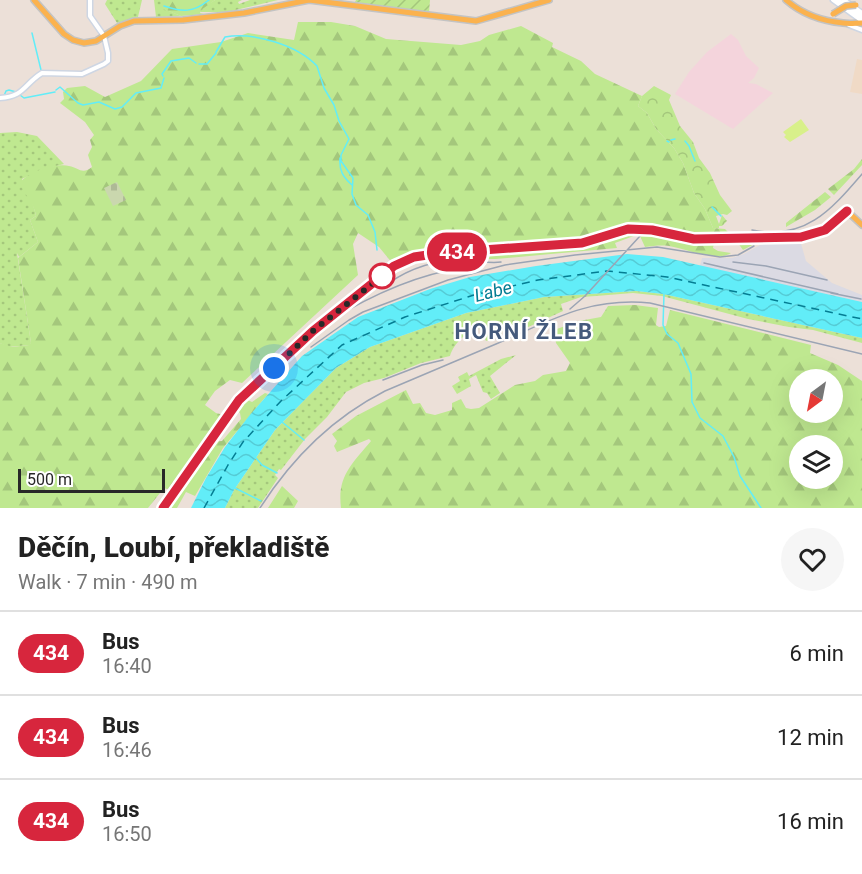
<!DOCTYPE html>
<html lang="en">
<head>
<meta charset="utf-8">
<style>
  :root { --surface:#fff; --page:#f6f6f6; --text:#222; --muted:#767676; --line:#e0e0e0 }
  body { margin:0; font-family:Roboto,sans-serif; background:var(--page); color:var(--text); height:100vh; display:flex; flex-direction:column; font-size:22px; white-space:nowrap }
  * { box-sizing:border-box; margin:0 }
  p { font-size:20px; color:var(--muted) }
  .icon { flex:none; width:33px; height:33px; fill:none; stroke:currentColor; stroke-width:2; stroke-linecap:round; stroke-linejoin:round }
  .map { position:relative; height:508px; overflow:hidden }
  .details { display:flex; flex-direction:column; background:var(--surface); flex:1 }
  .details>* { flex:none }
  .badge { padding:0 12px; border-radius:20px; font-size:21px; line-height:39px }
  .needle { width:39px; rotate:212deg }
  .controls { position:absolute; left:789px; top:369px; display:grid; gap:12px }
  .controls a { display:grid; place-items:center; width:54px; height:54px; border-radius:50%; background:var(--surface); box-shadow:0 6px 24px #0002; font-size:30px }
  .scale { position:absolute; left:18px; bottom:15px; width:147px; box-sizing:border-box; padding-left:6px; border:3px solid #282828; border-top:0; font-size:16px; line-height:21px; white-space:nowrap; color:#282828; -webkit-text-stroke:4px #fff; paint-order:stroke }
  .you { position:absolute; width:30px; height:30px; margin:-15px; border:4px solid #fff; border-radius:50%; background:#1a73e8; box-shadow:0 0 0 9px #1a73e833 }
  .map>.badge { position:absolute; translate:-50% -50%; box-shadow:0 0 0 3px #fff }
  .round { display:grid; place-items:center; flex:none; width:63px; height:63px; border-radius:32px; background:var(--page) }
  .overview { display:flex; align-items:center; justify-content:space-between; height:102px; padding:0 18px }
  h1 { font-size:28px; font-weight:800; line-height:45px }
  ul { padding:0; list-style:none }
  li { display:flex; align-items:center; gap:18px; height:84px; padding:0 18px; border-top:2px solid var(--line) }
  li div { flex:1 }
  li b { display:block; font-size:22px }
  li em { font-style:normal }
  li .badge { min-width:66px; font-weight:700; text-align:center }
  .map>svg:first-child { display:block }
</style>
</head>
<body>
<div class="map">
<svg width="862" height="508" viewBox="0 0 862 508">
  <defs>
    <pattern id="grass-dots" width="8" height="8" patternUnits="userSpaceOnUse" patternTransform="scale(1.5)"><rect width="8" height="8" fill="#bfe890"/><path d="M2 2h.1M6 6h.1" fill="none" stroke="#a4c77c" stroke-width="1.8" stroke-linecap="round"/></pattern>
    <pattern id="forest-firs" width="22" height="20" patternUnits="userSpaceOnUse" patternTransform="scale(1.5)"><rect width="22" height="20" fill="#bfe890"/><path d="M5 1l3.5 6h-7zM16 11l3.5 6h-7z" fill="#a4c77c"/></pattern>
    <pattern id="cemetery-stones" width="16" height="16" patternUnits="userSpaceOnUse" patternTransform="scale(1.5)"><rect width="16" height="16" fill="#cad7ae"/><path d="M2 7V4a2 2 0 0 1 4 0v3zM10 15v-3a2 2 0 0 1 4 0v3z" fill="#aeb996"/></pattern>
    <pattern id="park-crowns" width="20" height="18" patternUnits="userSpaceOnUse" patternTransform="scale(1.5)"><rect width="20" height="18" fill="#bfe890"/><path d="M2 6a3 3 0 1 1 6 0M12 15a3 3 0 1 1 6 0" fill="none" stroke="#a4c77c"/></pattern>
    <pattern id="garden-furrows" width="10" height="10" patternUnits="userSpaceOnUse" patternTransform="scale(1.5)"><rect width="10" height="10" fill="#bfe890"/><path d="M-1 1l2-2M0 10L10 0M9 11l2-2" fill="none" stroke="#a4c77c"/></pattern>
    <pattern id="water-waves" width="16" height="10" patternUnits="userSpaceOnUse" patternTransform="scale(1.5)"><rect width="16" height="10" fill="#62edf8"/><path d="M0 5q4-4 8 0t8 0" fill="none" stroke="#55cbd5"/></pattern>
  </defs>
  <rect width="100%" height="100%" fill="#ece0d8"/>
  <path fill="#dbdae3" d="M769,240H800L806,261L832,283L862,295V302L700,266L702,258H732L744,254Z"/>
  <path fill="#f0dac6" d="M857,59L862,60V94L850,92Z"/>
  <path fill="#f4d4dc" d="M731,34L738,40L746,56L759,68L754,78L748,83L756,84L773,93L733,129L675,94L689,72L707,52Z"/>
  <path fill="url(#grass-dots)" d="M107,0H142L138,17L117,23L105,4Z
    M146,0H164V9L181,16L156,17L154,0Z
    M215,0H242L238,2L239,4L250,0H278L227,12H200L202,8Z
    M17,132L37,136L64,164L41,170L22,179C26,191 34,203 36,216L30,220L38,242L19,257L17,253L31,343L30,345L8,347L0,343V133Z
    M636,291L663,294L862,338V343L813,330L789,327L748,319L662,296L633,293L596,296L581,297L561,304L563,311L526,328L519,326L501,332L502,335L486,341L480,328C467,331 454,343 450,356L421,363L384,378L364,383L346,392L327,417L305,439L281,470L279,469L275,475L278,478L258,508H225L234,490L275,430L336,368L370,347L466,313L544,297Z
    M516,355L490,376L500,393L491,399L487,393L483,392L476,375L469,379L471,386L457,394L452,386L460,381L458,377L467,372L469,376L501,359Z"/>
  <path fill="url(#forest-firs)" fill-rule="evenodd" d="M164,0H215L201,10L200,13L204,14L181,16L163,9Z
    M298,22H331L355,26L386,39L461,45L480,41L489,35L521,26L553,43L552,47L581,61L595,74L642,96L638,106L647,113L656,129L674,148L683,163L694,193L705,209L713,228L725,229L728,232L727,237H698L649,228L630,227L619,229L581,242L442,251L393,264L379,247L358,233L353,244L358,275L242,383L230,380L215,391L205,405L216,413L224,415L173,491L164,488L148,508H0V343L12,347L29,345L31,343L18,258L38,242L30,220L36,216C34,202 24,195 20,183C28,171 57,163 69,166C79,168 82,175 92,167L88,155L92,147L90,140L94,135L85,122L60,103L64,99L63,92L67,88L85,86L105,97L141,81L172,49L221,42L248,33L294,40Z
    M862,159V165L834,195L828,189L854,169Z
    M825,192L831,197L815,210L786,227V223Z
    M640,230L692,240H762L743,250L738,243L725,241L714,243L713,248L718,251L731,253C718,262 686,249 669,246C661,245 653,246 645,247L639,234L615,243L617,248L496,259H450L427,263L422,258L442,254L581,245L628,231Z
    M635,305L658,308L656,325L659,327L666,326L670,310L811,345L810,353L838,365L862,381V508H341C337,476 352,464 371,441L369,439L337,452L334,446L337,441L332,434L356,416L406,390L413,404L420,403L426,413L435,415L452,410V403L461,399L466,408L471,409L479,408L515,385L535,381L543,375L566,371L570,363L556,343L554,330L579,321L601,317L608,306ZM800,380H832V412H800ZM800,446H832V478H800Z
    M265,393L268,394L223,448L195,496L186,492L177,508H167L210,442L222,441L241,419L240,413L234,408L243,398L252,402Z
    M282,486L298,501L294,508H268Z"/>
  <path fill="url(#cemetery-stones)" d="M117,182L126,200L113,206L104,188Z"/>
  <path fill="url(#park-crowns)" d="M654,86L671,95L669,100L680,126L693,142L699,158L710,173L720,195L732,211L727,215L723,214L716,216L719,224L722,215L727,221L722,226H719V228H713L705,209L694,193L683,163L674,148L656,129L647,113L638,106L642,96Z"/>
  <path fill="url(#garden-furrows)" d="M356,0H430L429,13L355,2Z"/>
  <path fill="#d8f08a" d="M801,119L809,130L790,142L784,137L786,135L783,132Z"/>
  <path fill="url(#water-waves)" d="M627,254L663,257L862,302V338L663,294L636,291L544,297L466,313L370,347L336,368L275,430L234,490L225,508H191L206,478L225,447L249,416L302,356L358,317L430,289L470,277L536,266Z"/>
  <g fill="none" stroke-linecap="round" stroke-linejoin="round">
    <path stroke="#62edf8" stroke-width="1.5" d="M164,6C182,12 193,13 209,0
      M32,33L41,70
      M216,52L225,37C254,32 297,45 317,66L324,88L334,105L339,121L349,139L341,155V161L353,178L352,194L356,205L368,215L375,232L377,250
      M199,64H207L216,53
      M163,76L162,74L171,61L189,58L196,63
      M56,90L60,87L78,103L83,105L99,102L115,109L122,107L136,93L161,88L164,78
      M20,95L24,98L55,92
      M4,96L6,91L9,90L16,92
      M671,140L675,139
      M667,141L669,142
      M685,141L689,146L695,161
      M340,158C339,171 343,177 352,185
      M712,207L721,216
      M387,274L389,278
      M664,294L663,325L667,334L678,343L691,374L692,402L700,418L723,436L734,457L740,476L761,508
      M282,422L304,440
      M256,458L262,465L277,473
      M235,488L261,501"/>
    <path stroke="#047d93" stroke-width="1.5" stroke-dasharray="8 6" stroke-linecap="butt" d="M204,508L228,465L243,442L281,401L342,345L405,317L474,295L538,280L607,271L667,277L862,319"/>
    <defs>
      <path id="secondary" d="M833,0L862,21
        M838,0L862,17
        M844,0L862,13
        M849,25L862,30
        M0,98C24,97 24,84 42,73L82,74L104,64L108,61V53L104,36L90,16V0"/>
      <path id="primary" d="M34,0L64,34L73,40L84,43L96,41L120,26L134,21L183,20L244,13L309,0L476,21L549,0
        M786,0C803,15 821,21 843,23C849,24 856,23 862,23
        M163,508L243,395L313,331L394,266L414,257L441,253L582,243L628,229L652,230L694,239L806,236L825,230L847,211L862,225"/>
    </defs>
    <use href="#secondary" stroke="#ced6e3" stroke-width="7"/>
    <use href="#primary" stroke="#c3c3c3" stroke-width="8"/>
    <use href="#secondary" stroke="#fff" stroke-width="4"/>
    <use href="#primary" stroke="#fbb24e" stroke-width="5"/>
    <path stroke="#9ba4b4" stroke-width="1.5" d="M752,230C805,241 831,210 862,174
      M733,262L766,266L827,280
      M704,263L838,294
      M389,283C410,268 438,259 464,260C476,260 488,264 501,262
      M831,293L861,299
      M570,309L585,296L640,236
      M329,321C370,296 414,275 462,268
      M311,347L349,320L363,312L448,280L505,265L575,255L657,247L720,257L738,255L754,246
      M383,380L422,365L443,360
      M255,390C282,366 306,339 335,317
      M260,508C292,458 332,418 385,391C422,375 459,360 496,344C550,321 588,297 650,303L862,354"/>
    <defs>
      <path id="primary-bridge" d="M833,14L846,6L856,5"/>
    </defs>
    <use href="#primary-bridge" stroke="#c3c3c3" stroke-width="8" stroke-linecap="butt"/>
    <use href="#primary-bridge" stroke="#fbb24e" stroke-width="5"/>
  </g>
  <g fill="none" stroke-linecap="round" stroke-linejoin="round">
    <defs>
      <path id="line" d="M163,508L239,400L313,331L394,266L414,257L441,253L582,243L628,229L652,230L694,239L801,237L825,230L847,211"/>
    </defs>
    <use href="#line" stroke="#fff" stroke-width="14"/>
    <use href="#line" stroke="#d7263d" stroke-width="9"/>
    <path stroke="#282828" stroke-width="6" stroke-dasharray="0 10.8" d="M274,368L313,331L382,276"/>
  </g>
  <circle fill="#fff" stroke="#d7263d" stroke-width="3" cx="382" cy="276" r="12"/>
  <g text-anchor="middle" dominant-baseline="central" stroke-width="4.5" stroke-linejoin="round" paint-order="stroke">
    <g font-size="18" font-style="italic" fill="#047d93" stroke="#fff">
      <text transform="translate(493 291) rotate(-14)">Labe</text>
    </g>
    <g font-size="22" font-weight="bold" letter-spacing="1.5" fill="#455a7c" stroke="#fff">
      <text x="524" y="331">HORNÍ ŽLEB</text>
    </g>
  </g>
</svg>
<div class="controls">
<a><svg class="needle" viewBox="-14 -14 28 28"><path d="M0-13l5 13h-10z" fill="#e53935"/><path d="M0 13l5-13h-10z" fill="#767676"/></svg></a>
<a><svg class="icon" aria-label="layers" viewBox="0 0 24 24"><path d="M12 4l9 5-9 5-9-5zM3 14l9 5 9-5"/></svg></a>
</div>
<div class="scale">500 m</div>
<div class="you" style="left:274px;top:368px"></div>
<b class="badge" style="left:457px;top:252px;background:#d7263d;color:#fff">434</b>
</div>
<section class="details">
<div class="overview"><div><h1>Děčín, Loubí, překladiště</h1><p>Walk · 7 min · 490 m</p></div><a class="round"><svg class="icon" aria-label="heart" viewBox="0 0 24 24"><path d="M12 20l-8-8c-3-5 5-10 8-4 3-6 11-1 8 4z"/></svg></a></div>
<ul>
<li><span class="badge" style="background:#d7263d;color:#fff">434</span><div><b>Bus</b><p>16:40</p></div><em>6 min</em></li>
<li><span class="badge" style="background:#d7263d;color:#fff">434</span><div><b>Bus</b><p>16:46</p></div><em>12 min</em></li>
<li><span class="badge" style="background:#d7263d;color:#fff">434</span><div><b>Bus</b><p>16:50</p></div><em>16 min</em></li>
</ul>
</section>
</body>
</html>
